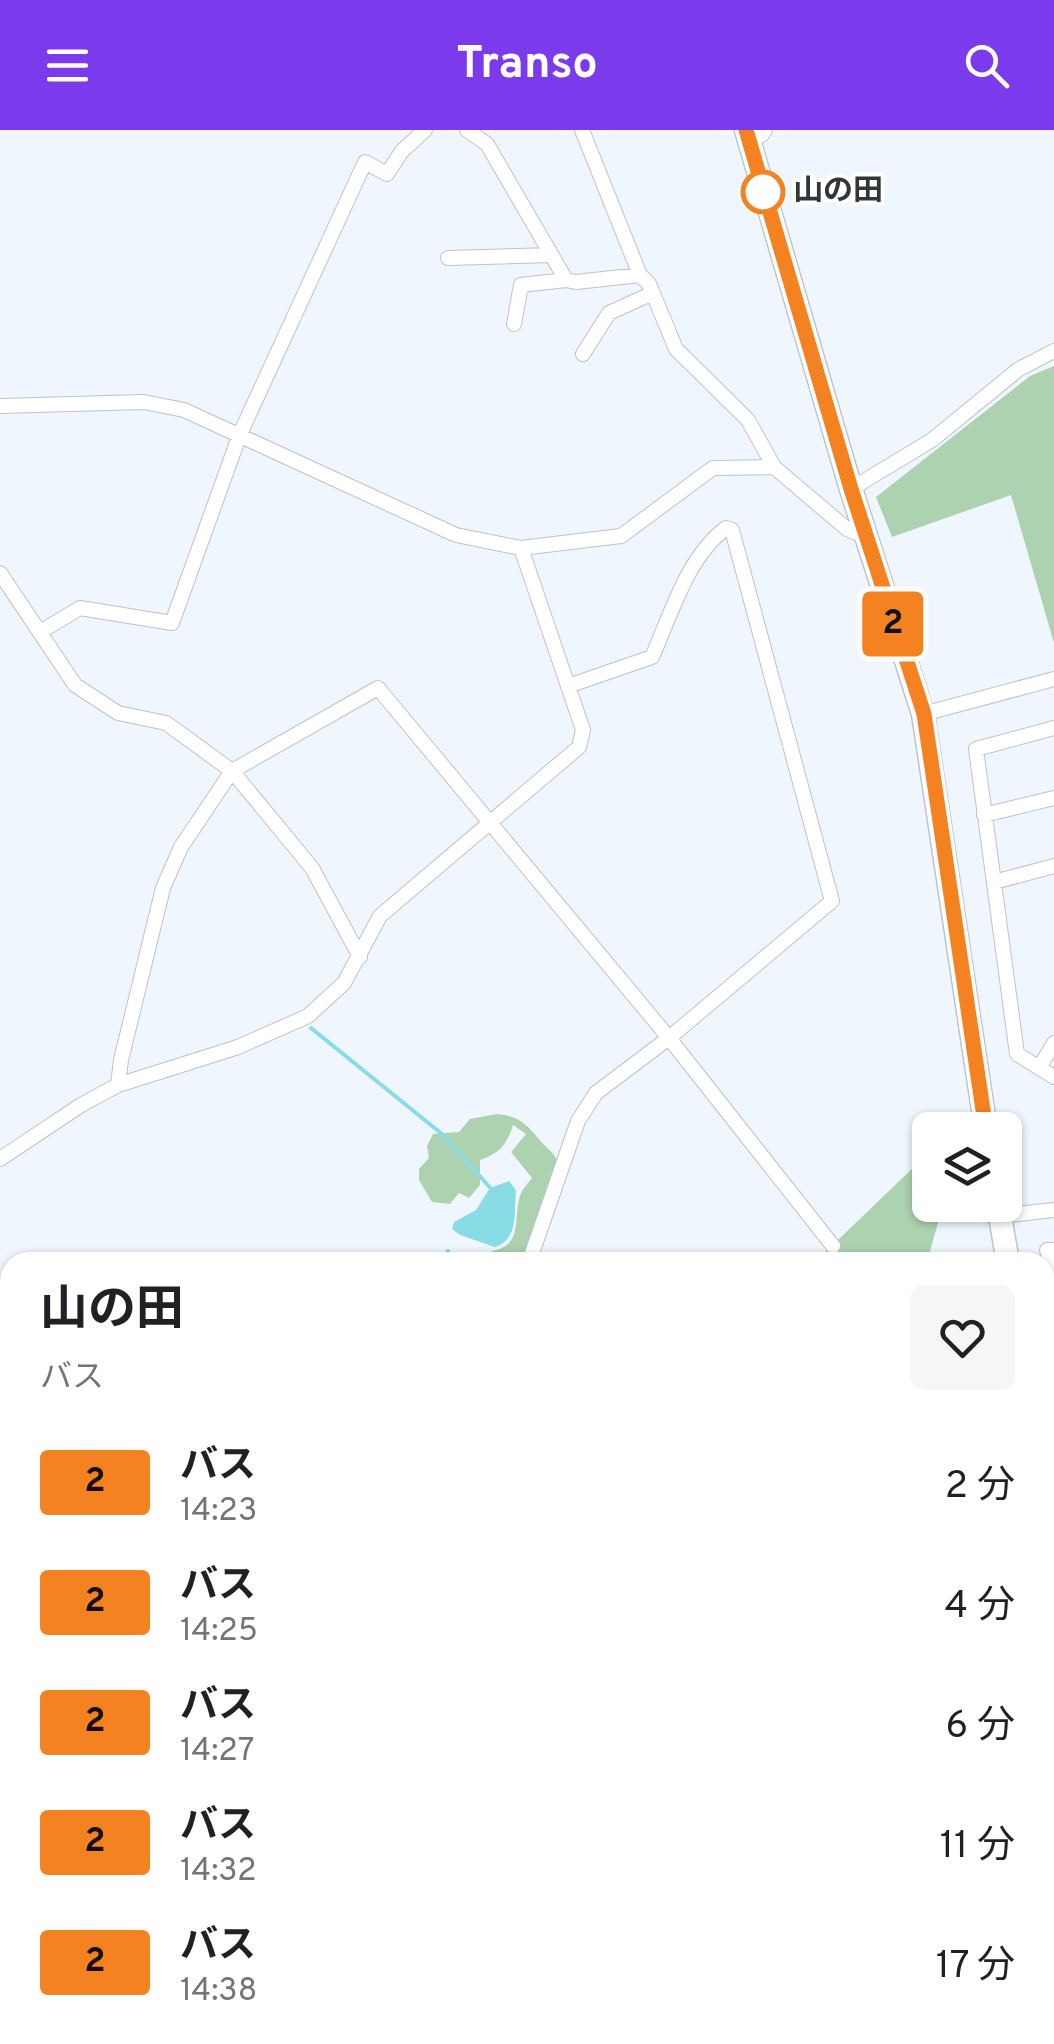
<!DOCTYPE html>
<html lang="ja">
<head>
<meta charset="utf-8">
<style>
  :root { --surface:#fff; --page:#f6f6f6; --text:#202124; --muted:#757577; --accent:#7c3aed }
  body { margin:0; font-family:Overpass,"Noto Sans JP",sans-serif; background:var(--page); color:var(--text); height:100vh; display:flex; flex-direction:column; font-size:38px; white-space:nowrap }
  * { box-sizing:border-box; margin:0 }
  p { font-size:32px; color:var(--muted) }
  .icon { flex:none; width:55px; height:55px; fill:none; stroke:currentColor; stroke-width:2; stroke-linecap:round; stroke-linejoin:round }
  .map { position:relative; flex:1; overflow:hidden }
  .side { position:absolute; left:0px; top:1122px; width:1055px; height:792px; display:flex; flex-direction:column; background:var(--surface); border-radius:30px 30px 0 0; box-shadow:0 2px 8px #0004 }
  .side>* { flex:none }
  .badge { padding:0 20px; border-radius:8px; font-size:35px; line-height:65px }
  .tools { position:absolute; left:912px; top:982px; display:grid; gap:20px }
  .tools a { display:grid; place-items:center; width:110px; height:110px; border-radius:15px; background:var(--surface); box-shadow:0 2px 8px #0004; font-size:50px }
  .map>.badge { position:absolute; translate:-50% -50%; box-shadow:0 0 0 5px #fff }
  .round { display:grid; place-items:center; flex:none; width:105px; height:105px; border-radius:15px; background:var(--page) }
  .headline { display:flex; align-items:center; justify-content:space-between; height:170px; padding:0 40px }
  h1 { font-size:48px; font-weight:700; line-height:75px }
  ul { padding:0; list-style:none }
  li { display:flex; align-items:center; gap:30px; height:120px; padding:0 40px }
  li div { flex:1 }
  li b { display:block; font-size:38px }
  li em { font-style:normal }
  li .badge { min-width:110px; font-weight:700; text-align:center }
  header { display:flex; justify-content:space-between; align-items:center; height:130px; padding:0 40px; background:var(--accent); color:#fff; font-size:45px; font-weight:700 }
  .map>svg:first-child { display:block }
</style>
</head>
<body>
<header><svg class="icon" aria-label="menu" viewBox="0 0 24 24"><path d="M4 6h16M4 12h16M4 18h16"/></svg>Transo<svg class="icon" aria-label="search" viewBox="0 0 24 24"><circle cx="10" cy="10" r="6"/><path d="M15 15l6 6"/></svg></header>
<div class="map">
<svg width="1054" height="1914" viewBox="0 0 1054 1914">
  <rect width="100%" height="100%" fill="#eff6fe"/>
  <path fill="#add2af" d="M1054,236V513L1011,365L892,407L876,367L1030,246Z
    M497,984C518,986 525,993 538,1008C546,1018 553,1021 559,1033L525,1132H487L492,1121C526,1115 511,1085 522,1061C525,1056 529,1052 532,1048L511,1022L526,1004L513,995C507,1015 499,1024 480,1030V1055L469,1068L459,1063L450,1074L432,1072L419,1050V1039L429,1028L427,1016L433,1004L459,1002L470,989Z
    M916,1035L930,1045V1075H943L927,1132H815Z"/>
  <path fill="#87dce6" d="M509,1051L516,1060C514,1081 519,1110 495,1117L460,1105L452,1099L454,1092L476,1080L490,1058Z
    M1045,1443L1054,1460V1541L1045,1540Z"/>
  <g fill="none" stroke-linecap="round" stroke-linejoin="round">
    <path stroke="#87dce6" stroke-width="4" d="M311,898L442,1004L493,1061
      M442,1132L448,1121
      M1045,1725L1054,1732"/>
    <defs>
      <path id="minor" d="M467,0L487,14L566,150L576,152L640,145L649,154L676,219L748,290L774,337L847,399L866,407
        M582,0L640,145
        M748,10L762,5L765,0
        M448,128L552,125
        M514,194L521,155L566,150
        M583,224L609,183L653,163
        M0,276L144,272L184,280L456,405L521,418L621,406L713,338L774,337
        M851,359L932,310L1019,239L1054,221
        M0,443L75,555L118,583L166,593L232,641L312,738L360,827
        M40,502L80,478L172,493L240,304L365,32L387,44L402,21L425,0
        M923,584L1054,549
        M1054,598L976,619L1017,924L1054,947
        M984,685L1054,668
        M994,752L1054,736
        M1039,938L1054,913
        M118,955L121,930L163,758L181,717L232,641L378,558L669,908L833,1116
        M0,1029L81,975L118,955L238,917L308,886L344,853L380,786L579,617L583,600L521,418
        M999,1086L1054,1080
        M1054,1120H1047L1054,1155
        M529,1132L578,991L596,963L669,908L832,771L732,400L726,398C687,427 671,485 652,527L568,556
        M0,1456L10,1462
        M1045,1895L1054,1901
        M754,1905L770,1914
        M355,1914L361,1905
        M786,1914L792,1905"/>
      <path id="secondary" d="M0,1234L10,1245
        M1045,1706L1054,1713"/>
      <path id="trunk" d="M746,0L851,359L923,584L986,1000
        M998,1075L1008,1132
        M1045,1297L1054,1334"/>
    </defs>
    <use href="#minor" stroke="#bcc3cb" stroke-width="16"/>
    <use href="#secondary" stroke="#bcc3cb" stroke-width="20"/>
    <use href="#trunk" stroke="#bcc3cb" stroke-width="25"/>
    <use href="#minor" stroke="#fff" stroke-width="14"/>
    <use href="#secondary" stroke="#fff" stroke-width="18"/>
    <use href="#trunk" stroke="#fff" stroke-width="22"/>
  </g>
  <g fill="none" stroke-linecap="round" stroke-linejoin="round">
    <defs>
      <path id="line" d="M746,0L851,359L924,584L986,1000"/>
    </defs>
    <use href="#line" stroke="#fff" stroke-width="22"/>
    <use href="#line" stroke="#f58220" stroke-width="15"/>
  </g>
  <circle fill="#fff" stroke="#f58220" stroke-width="5" cx="763" cy="62" r="20"/>
  <g text-anchor="middle" dominant-baseline="central" stroke-width="8" stroke-linejoin="round" paint-order="stroke">
    <g font-size="30" font-weight="bold" fill="#333639" stroke="#fff" text-anchor="start">
      <text x="793" y="62">山の田</text>
    </g>
  </g>
</svg>
<div class="tools">
<a><svg class="icon" aria-label="layers" viewBox="0 0 24 24"><path d="M12 4l9 5-9 5-9-5zM3 14l9 5 9-5"/></svg></a>
</div>
<b class="badge" style="left:893px;top:494px;background:#f58220;color:#111">2</b>
<section class="side">
<div class="headline"><div><h1>山の田</h1><p>バス</p></div><a class="round"><svg class="icon" aria-label="heart" viewBox="0 0 24 24"><path d="M12 20l-8-8c-3-5 5-10 8-4 3-6 11-1 8 4z"/></svg></a></div>
<ul>
<li><span class="badge" style="background:#f58220;color:#111">2</span><div><b>バス</b><p>14:23</p></div><em>2 分</em></li>
<li><span class="badge" style="background:#f58220;color:#111">2</span><div><b>バス</b><p>14:25</p></div><em>4 分</em></li>
<li><span class="badge" style="background:#f58220;color:#111">2</span><div><b>バス</b><p>14:27</p></div><em>6 分</em></li>
<li><span class="badge" style="background:#f58220;color:#111">2</span><div><b>バス</b><p>14:32</p></div><em>11 分</em></li>
<li><span class="badge" style="background:#f58220;color:#111">2</span><div><b>バス</b><p>14:38</p></div><em>17 分</em></li>
</ul>
</section>
</div>
</body>
</html>
